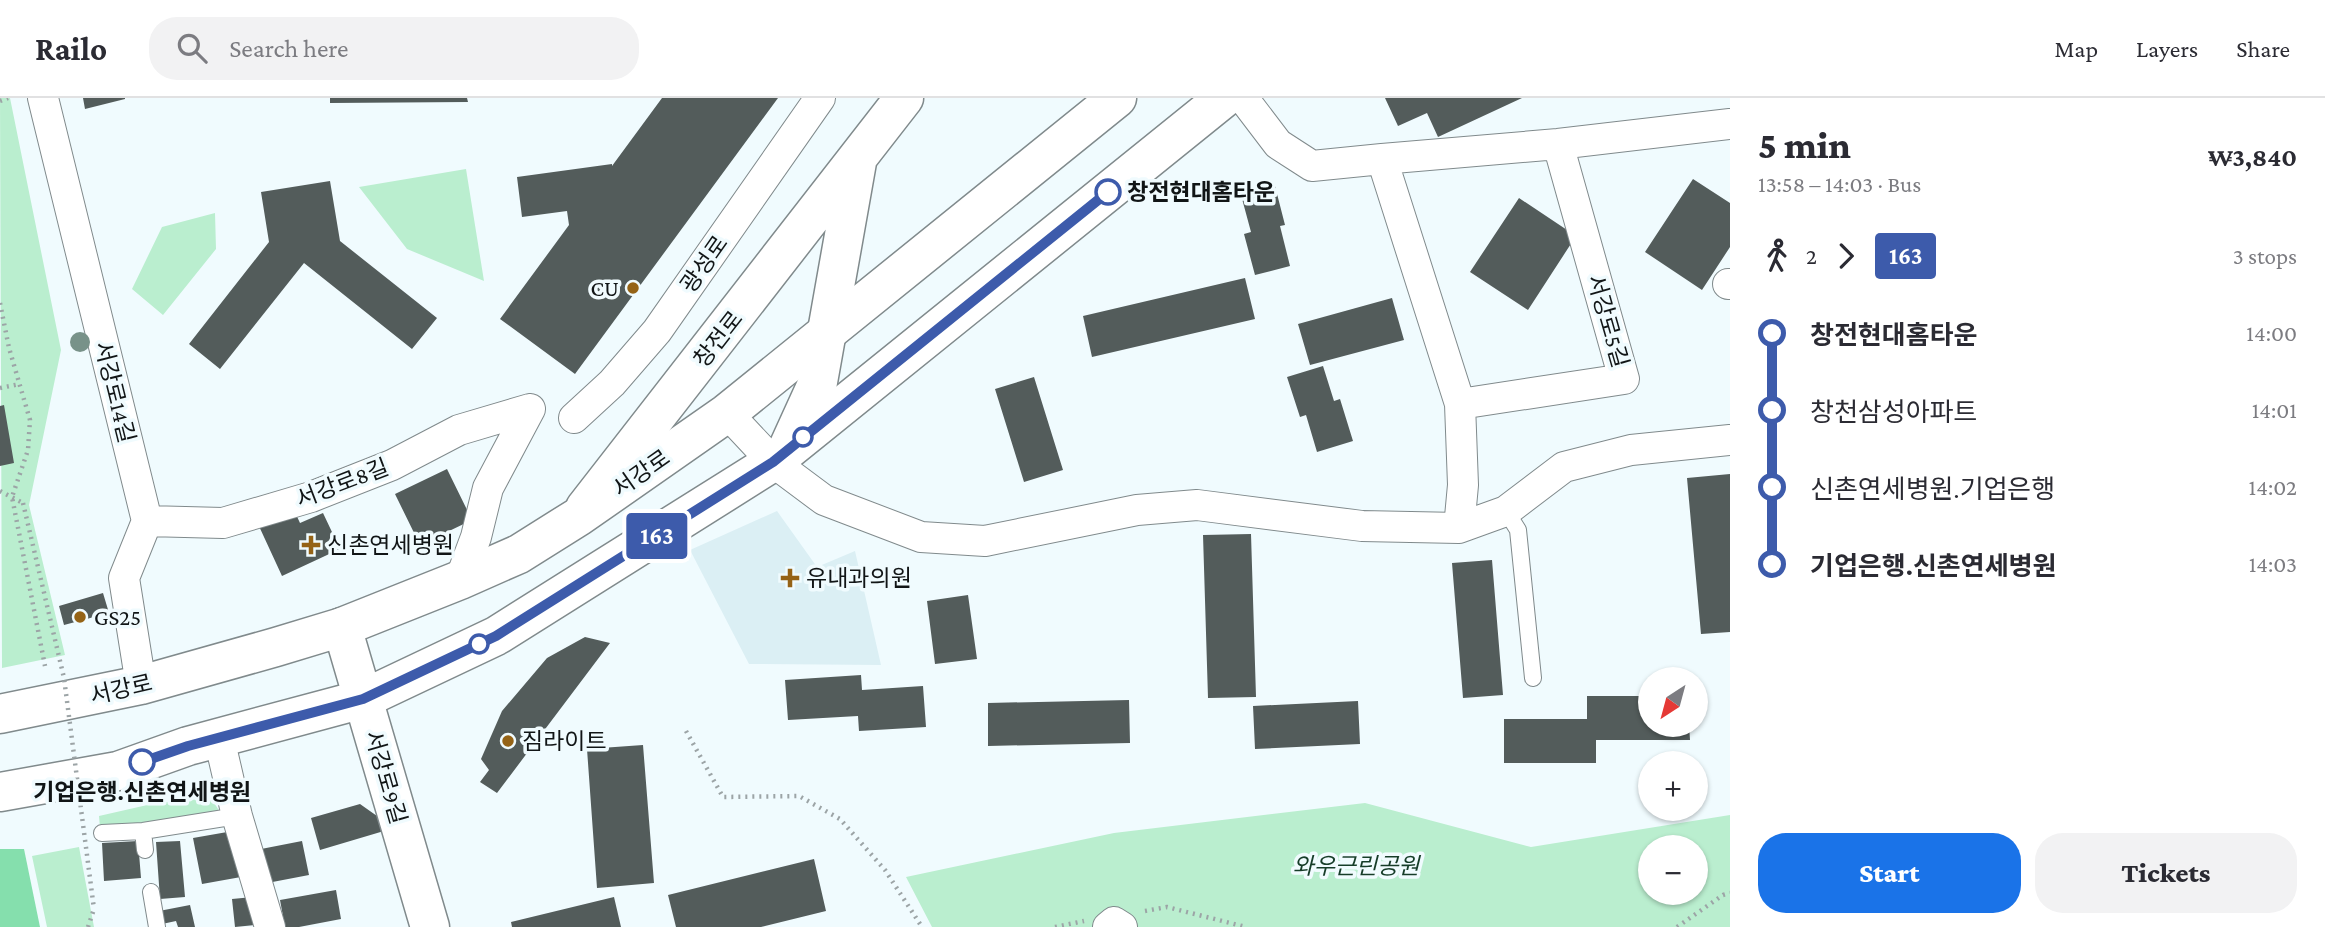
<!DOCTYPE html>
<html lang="en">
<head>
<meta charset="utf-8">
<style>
  :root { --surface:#fff; --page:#f2f2f3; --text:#2b2b33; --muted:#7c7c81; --line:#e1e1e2; --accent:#1a73e8 }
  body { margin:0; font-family:"Crimson Pro","Noto Sans KR",serif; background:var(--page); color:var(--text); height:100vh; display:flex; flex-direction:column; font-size:26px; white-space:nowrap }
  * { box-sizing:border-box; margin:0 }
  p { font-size:23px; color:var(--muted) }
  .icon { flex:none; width:38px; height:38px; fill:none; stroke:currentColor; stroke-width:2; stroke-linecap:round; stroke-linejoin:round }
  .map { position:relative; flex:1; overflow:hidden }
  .details { display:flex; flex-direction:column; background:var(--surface); width:595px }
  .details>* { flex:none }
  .badge { padding:0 14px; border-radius:5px; font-size:24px; line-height:46px }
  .needle { width:46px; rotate:216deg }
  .fabs { position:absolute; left:1638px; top:569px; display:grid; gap:14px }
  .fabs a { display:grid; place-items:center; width:70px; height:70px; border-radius:50%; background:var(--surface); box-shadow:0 2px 5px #0004; font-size:35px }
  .map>.badge { position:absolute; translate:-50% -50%; box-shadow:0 0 0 4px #fff }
  .legs { display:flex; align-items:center; gap:10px; height:77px; padding:0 28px; font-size:23px }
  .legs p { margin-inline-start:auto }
  .head { display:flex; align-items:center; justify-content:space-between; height:119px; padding:0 28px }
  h1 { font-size:38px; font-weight:800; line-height:52px }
  .primary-button { display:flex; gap:14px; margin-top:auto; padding:14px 28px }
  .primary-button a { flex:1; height:80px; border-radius:28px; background:var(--accent); color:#fff; font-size:28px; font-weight:800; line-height:80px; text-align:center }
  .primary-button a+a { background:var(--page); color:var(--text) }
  ul { padding:0 28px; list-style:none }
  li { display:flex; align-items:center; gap:24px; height:77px; font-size:26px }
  li i { display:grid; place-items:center; width:10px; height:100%; margin:0 9px; background:currentColor }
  li i::after { content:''; width:18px; height:18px; margin:-9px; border:5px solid; border-radius:50%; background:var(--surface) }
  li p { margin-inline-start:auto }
  li:first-child i { background:linear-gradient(#0000 50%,currentColor 0) }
  li:last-child i { background:linear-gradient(currentColor 50%,#0000 0) }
  header { display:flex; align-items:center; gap:42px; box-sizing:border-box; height:98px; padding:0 35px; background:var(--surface); border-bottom:2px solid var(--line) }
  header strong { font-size:33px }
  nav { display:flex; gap:38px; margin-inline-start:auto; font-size:24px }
  .search { width:490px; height:63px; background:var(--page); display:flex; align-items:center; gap:18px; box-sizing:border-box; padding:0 24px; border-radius:28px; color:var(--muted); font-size:26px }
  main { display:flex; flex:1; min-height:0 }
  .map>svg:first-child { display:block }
</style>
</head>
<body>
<header>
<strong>Railo</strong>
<div class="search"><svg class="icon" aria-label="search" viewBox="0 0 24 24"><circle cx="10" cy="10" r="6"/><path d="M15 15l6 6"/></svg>Search here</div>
<nav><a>Map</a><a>Layers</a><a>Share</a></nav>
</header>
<main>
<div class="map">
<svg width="1730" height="829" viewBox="0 0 1730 829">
  <rect width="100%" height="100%" fill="#f0fbfe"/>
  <path fill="#dbeff4" d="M777,413L817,469L855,453L881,567L749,566L690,452Z"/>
  <path fill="#baeecf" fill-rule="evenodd" d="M0,0H10L61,252L29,407L65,557L2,570Z
    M466,71L484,183L407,151L359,89Z
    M215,115L216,151L163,217L132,191L162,129Z
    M211,700L220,714L100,730L99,718L156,705Z
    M1365,705L1531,749L1730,717V829H932L906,779L1114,735ZM1650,749H1696V794H1650Z
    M79,749L94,829H47L32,758Z"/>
  <path fill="#85dfad" d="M0,751H24L40,829H0Z"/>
  <path fill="#535c5b" d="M83,0H125V1L85,11Z
    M330,0H467L468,4L330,5Z
    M662,0H778L575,276L500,221L569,127L567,113L522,119L517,79L612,66V68Z
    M1385,0H1522L1438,39L1427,15L1398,28Z
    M1693,81L1730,105V149L1702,192L1645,154Z
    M330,83L340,143L437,220L412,251L304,165L220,271L189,246L269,144L261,94Z
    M1275,88L1285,127L1280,128L1290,168L1255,177L1244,136L1251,134L1241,97Z
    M1519,100L1576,138L1528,212L1470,174Z
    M1245,180L1255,221L1092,259L1083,218Z
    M1392,200L1404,242L1310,267L1298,226Z
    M1323,268L1334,303L1340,301L1353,343L1317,354L1306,317L1300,319L1287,279Z
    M1034,279L1063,372L1024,384L995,291Z
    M4,307L14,365L0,368V308Z
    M447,371L472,422L420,447L395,396Z
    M1730,376V534L1701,536L1687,380Z
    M293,410L300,425L323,415L340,451L282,478L258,426Z
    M1251,436L1256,599L1208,600L1203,437Z
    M1492,462L1503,597L1463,600L1452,465Z
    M103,495L109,515L64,527L59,508Z
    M968,497L977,561L935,566L927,503Z
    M585,539L610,545L497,695L480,684L489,672L481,661L502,613L547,560Z
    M861,577L862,592L923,588L926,629L859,633L858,618L788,622L785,582Z
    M1587,598H1650V626H1689L1690,642H1596V665H1504V621H1587Z
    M1129,602L1130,645L988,648V605Z
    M1358,603L1360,646L1255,651L1253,608Z
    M643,647L654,785L597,790L587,651Z
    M360,706L394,730L320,752L311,720Z
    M233,733L241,779L202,786L193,740Z
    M138,743L141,780L104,783L102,745Z
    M180,743L185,799L160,801L156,744Z
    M302,743L309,777L262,786L256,752Z
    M814,761L826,813L761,829H676L668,797Z
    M336,792L341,821L299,829H285L280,802Z
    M253,799L255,827L235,829L232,801Z
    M614,799L621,829H512L511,824Z
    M190,807L195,829H178L176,823L162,826L159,813Z"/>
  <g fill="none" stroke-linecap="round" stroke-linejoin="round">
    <defs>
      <path id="lane" d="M1506,413L1518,432L1533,580
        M143,733L145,752
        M102,735L143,733L237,718
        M151,794L157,829"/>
      <path id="street" d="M43,0L147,423L124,480L141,587
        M1243,0L1278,46L1312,68L1382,61L1460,306L1463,387L1459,430
        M1382,61L1558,46L1730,26
        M1728,186H1730
        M1460,306L1624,281L1558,46
        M727,315L773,364L824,402L921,439L985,443L1137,412L1197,407L1362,428L1459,430L1506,413L1564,369L1631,352L1730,342
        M574,320L612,285L657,233L820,0
        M147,423L223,425L311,399L392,367L459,332L530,311
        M460,482L476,439L488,390L530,311
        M219,640L237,718L270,829
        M1108,829L1114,824L1122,829"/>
      <path id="secondary" d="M787,352L818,284L857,64
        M585,410L904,0
        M342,529L430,829"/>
      <path id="primary" d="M0,616L141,587L276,549L342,529L460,482L519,456L578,419L727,315L1117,0
        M0,694L118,673L188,648L363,601L496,538L773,364L1224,0"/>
    </defs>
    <use href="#lane" stroke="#808a8c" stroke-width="18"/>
    <use href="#street" stroke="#808a8c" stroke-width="32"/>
    <use href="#secondary" stroke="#808a8c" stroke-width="41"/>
    <use href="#primary" stroke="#808a8c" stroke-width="41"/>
    <path stroke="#9ca4a6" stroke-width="4.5" stroke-dasharray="2 5" stroke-linecap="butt" d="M0,3L8,0
      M0,205L9,250L30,322L28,352L12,399L45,568
      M0,290L20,286
      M0,393L23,405
      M686,633L723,699L799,698L840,721L885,772L922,829
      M1145,813L1167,809L1246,829
      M88,829L94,811
      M1055,829L1084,823
      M1677,829L1723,797L1730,795"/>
    <use href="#lane" stroke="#fff" stroke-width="16"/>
    <use href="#street" stroke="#fff" stroke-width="30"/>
    <use href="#secondary" stroke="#fff" stroke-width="38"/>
    <use href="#primary" stroke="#fff" stroke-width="38"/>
    <path stroke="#9ca4a6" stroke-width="4.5" stroke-dasharray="2 5" stroke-linecap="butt" d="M23,405L64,580L94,811"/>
  </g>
  <circle fill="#789289" cx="80" cy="244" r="10"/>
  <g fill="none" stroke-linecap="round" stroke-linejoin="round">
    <defs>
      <path id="line-1" d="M142,664L188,648L363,601L496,538L773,364L1108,94"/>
    </defs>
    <use href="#line-1" stroke="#fff" stroke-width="16"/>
    <use href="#line-1" stroke="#3d5bab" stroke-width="10"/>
  </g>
  <g fill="#fff" stroke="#3d5bab" stroke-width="3.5">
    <circle cx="1108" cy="94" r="12"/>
    <circle cx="803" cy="339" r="9"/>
    <circle cx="479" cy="546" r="9"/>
    <circle cx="142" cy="664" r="12"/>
  </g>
  <g fill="#956316" stroke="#f0fbfe" stroke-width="2.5">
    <circle cx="633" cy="190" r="7"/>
    <path d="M307.5 436.5h7v7h7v7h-7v7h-7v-7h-7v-7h7z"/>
    <path d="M786.5 469.5h7v7h7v7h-7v7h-7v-7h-7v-7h7z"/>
    <circle cx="80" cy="519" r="7"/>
    <circle cx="508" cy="643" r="7"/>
  </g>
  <g text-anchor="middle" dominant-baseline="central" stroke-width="7" stroke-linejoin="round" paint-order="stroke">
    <g font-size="23" font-weight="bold" fill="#111516" stroke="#f0fbfe" text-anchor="start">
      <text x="1127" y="94">창전현대홈타운</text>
      <text x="142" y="694" text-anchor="middle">기업은행.신촌연세병원</text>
    </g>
    <g font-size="23" fill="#111516" stroke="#f0fbfe">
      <text transform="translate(704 166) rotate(-55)">광성로</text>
      <text transform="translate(1608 223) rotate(74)">서강로5길</text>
      <text transform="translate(718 241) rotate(-52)">창전로</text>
      <text transform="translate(115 294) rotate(76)">서강로14길</text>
      <text transform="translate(641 375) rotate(-35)">서강로</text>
      <text transform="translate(342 385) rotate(-21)">서강로8길</text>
      <text transform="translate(121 591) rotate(-13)">서강로</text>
      <text transform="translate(386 679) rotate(74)">서강로9길</text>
    </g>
    <g font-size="23" fill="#111516" stroke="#f0fbfe" text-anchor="start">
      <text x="619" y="190" text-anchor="end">CU</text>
      <text x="327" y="447">신촌연세병원</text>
      <text x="806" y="480">유내과의원</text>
      <text x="94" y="519">GS25</text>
      <text x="522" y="643">짐라이트</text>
    </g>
    <g font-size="23" font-style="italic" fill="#163d29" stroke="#f0fbfe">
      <text x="1356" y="768">와우근린공원</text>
    </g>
  </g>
</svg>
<div class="fabs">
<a><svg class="needle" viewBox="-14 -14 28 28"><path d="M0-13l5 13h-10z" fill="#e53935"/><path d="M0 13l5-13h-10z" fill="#7c7c81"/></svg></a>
<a>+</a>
<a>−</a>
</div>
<b class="badge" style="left:657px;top:438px;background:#3d5bab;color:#fff">163</b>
</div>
<section class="details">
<div class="head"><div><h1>5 min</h1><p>13:58 – 14:03 · Bus</p></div><b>₩3,840</b></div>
<div class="legs"><svg class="icon" aria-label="walk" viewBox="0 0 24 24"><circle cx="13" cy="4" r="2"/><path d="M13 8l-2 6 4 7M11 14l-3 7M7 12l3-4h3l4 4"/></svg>2<svg class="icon" aria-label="forward" viewBox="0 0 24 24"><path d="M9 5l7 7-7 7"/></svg><b class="badge" style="background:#3d5bab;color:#fff">163</b><p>3 stops</p></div>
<ul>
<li><i style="color:#3d5bab"></i><b>창전현대홈타운</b><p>14:00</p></li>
<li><i style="color:#3d5bab"></i><span>창천삼성아파트</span><p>14:01</p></li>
<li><i style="color:#3d5bab"></i><span>신촌연세병원.기업은행</span><p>14:02</p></li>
<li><i style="color:#3d5bab"></i><b>기업은행.신촌연세병원</b><p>14:03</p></li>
</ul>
<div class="primary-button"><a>Start</a><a>Tickets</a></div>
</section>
</main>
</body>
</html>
